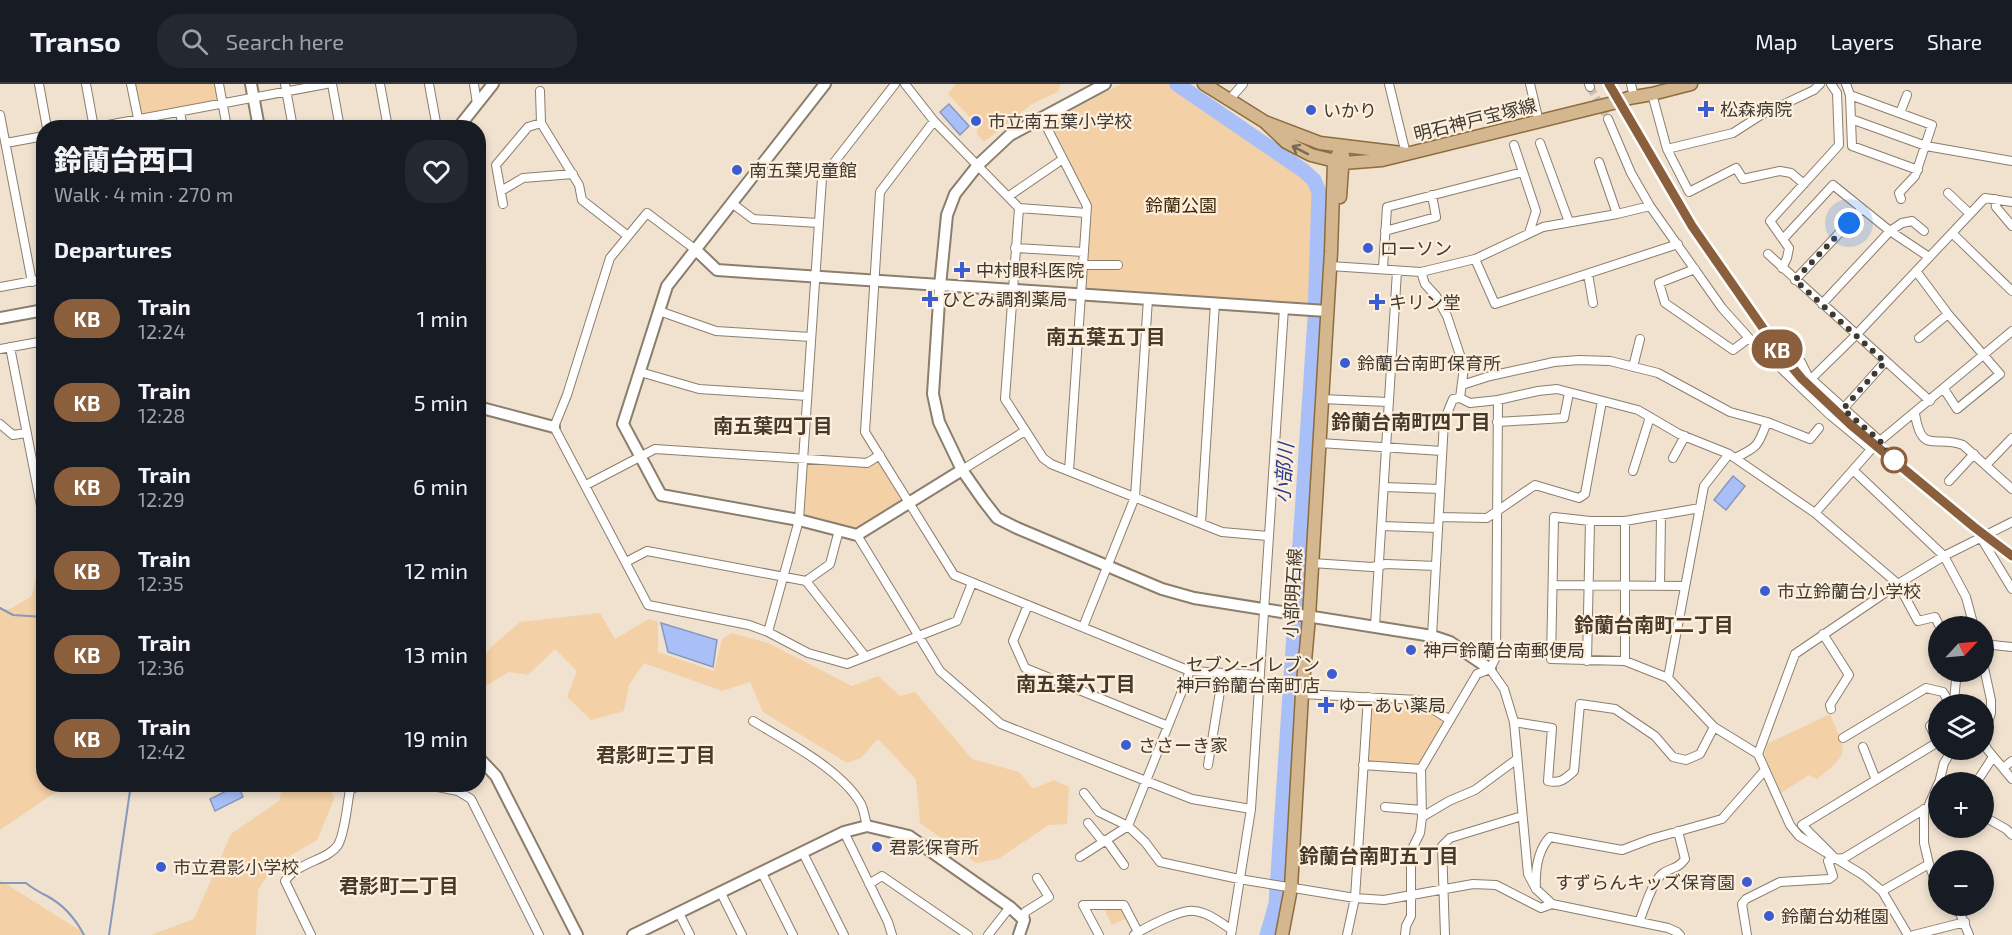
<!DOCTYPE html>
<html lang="en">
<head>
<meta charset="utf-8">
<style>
  :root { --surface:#171b24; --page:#242831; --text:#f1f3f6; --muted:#9ea1a6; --line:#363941 }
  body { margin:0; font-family:"Exo 2","Noto Sans JP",sans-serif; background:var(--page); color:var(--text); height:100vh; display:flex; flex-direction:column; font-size:22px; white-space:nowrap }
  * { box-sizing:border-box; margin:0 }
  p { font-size:20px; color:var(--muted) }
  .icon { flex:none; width:33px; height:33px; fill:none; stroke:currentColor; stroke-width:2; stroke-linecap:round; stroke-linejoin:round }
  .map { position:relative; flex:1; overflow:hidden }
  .drawer { position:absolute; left:36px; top:36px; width:450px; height:672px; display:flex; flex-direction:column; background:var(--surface); border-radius:24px; box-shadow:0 3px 9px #0003 }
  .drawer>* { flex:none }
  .badge { padding:0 12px; border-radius:20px; font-size:21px; line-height:39px }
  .needle { width:39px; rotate:64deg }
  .fabs { position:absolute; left:1928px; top:532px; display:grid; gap:12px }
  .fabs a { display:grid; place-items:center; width:66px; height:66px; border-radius:50%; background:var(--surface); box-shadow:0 3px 9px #0003; font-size:30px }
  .you { position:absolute; width:30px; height:30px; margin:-15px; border:4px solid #fff; border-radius:50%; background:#1a73e8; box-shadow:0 0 0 9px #1a73e833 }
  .map>.badge { position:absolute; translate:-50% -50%; box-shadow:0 0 0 3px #fff }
  h2 { padding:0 18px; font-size:22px; line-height:54px }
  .round { display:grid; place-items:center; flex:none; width:63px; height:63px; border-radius:24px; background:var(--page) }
  .headline { display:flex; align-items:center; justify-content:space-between; height:102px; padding:0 18px }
  h1 { font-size:28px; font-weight:800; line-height:45px }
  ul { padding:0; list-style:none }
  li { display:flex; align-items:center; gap:18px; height:84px; padding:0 18px }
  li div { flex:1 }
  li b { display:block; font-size:22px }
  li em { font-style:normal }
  li .badge { min-width:66px; font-weight:700; text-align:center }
  header { display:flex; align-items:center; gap:36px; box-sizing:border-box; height:84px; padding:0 30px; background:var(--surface); border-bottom:2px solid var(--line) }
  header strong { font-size:28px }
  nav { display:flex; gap:33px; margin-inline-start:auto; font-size:21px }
  .search { width:420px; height:54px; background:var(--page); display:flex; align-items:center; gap:15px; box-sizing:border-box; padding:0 21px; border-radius:24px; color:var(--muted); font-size:22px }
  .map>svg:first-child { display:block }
</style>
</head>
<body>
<header>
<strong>Transo</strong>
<div class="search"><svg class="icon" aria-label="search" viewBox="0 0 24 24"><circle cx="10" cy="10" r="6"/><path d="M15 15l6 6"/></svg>Search here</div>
<nav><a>Map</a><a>Layers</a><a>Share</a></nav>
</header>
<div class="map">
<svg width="2012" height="851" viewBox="0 0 2012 851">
  <rect width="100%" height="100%" fill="#f1e2d0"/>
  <path fill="#f3d0a6" d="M134,0H216L219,14L216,18L143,31L139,28Z
    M956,0H1060L1059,7L1032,20L984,58L977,50L978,42L948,10Z
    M1121,0H1170L1250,57L1302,90L1311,98L1315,110L1311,220L1086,206L1090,119L1050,38Z
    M479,158C487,182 491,189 479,213Z
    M874,379L882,380L901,412L900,418L855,445L807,433L804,428L807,383L812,380L867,383Z
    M43,476L44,700L66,701L0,746V525H10L32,512L39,477Z
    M600,529L615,555L649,535L658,538V568L714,587L722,555L732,549L768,559L852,602L878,592L900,612L915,608L972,675L1019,688L1033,705L1054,696L1069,703L1067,740L1049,741L998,775L976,779L920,739L916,695L878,655L861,674L847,679L763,628L750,598L722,607L644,579L629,601L624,627L591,636L567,613L577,587L555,565L528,591L509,588L479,606V579L492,562L520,538Z
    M1376,616C1398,618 1432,616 1443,639L1421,679L1416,682L1373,680L1368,673L1372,619Z
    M1830,630C1846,669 1852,667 1817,695L1809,691L1781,709L1764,671L1767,660Z
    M283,701H330L334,715L317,756L274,781L258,806L256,851H151L194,835L231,750L279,717Z
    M0,796L87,851H0Z
    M1118,823L1122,825L1127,834L1112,841L1104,825Z"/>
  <path fill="#a8bff8" stroke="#8897bc" stroke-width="1.5" d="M949,20L969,42L960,51L940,28Z
    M1733,392L1745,402L1726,426L1714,416Z
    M661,539L717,556L713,583L668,568Z
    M238,701L243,713L215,727L210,715Z"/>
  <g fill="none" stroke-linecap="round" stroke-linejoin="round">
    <path stroke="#8897bc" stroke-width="2" d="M0,524L13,531L44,533
      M0,799H26C33,805 39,808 47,812C64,821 75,834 84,851
      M109,851L131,700"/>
    <path stroke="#a8bff8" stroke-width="15" d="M1177,0L1304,87L1314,96L1319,108L1315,234L1276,820L1267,851"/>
    <path stroke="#cdc0b0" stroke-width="8" stroke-dasharray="8 4" stroke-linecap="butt" d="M1590,3L1608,35"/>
    <defs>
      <path id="street" d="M39,0L47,44
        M86,0L94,44
        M131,0L140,44
        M219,0L227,44
        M285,0L293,44
        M332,0L340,44
        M380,0L388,44
        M429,0L437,44
        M474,0L477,20
        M905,0L934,37L1019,124L1005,315L1043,374L1051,380L1222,448L1268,452
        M1389,0L1406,70
        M1530,0L1539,38
        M1589,0L1590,3
        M1631,0L1634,13
        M1846,0L1850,11L1852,62L1918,86
        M540,7L541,39L579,101L582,116L628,152
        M1652,10L1667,65L1689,108L1736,84L1743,95L1780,87L1791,89L1804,100
        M1850,11L1932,41L1915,92L1899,109L1901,115
        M1229,16L1243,0
        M180,28L183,44
        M1900,29L1907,11
        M0,31L32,198
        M1042,34L1087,122L1069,387
        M1608,35L1631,89L1650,122
        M1851,35L1926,62L2012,77
        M934,37L880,108L865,348L954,491L1190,587L1260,591
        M92,44L326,0
        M6,59L44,52
        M1540,59L1569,138
        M1514,61L1536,127L1529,149
        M1667,65L1733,49L1761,31L1814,6L1820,0
        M1599,78L1617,130
        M501,107L523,94L573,90
        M1948,109L1969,129
        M1009,112L1063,75
        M1995,115L1996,123L2012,142
        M503,120L496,81L528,43L541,39
        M733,120L753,135L818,139
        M1019,124L1086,129
        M1385,147L1436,133L1432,111
        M1952,149L2012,207
        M1784,154L1833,101L1890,147L1929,173
        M1015,164L1084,168
        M696,166L647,129L610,174L567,311L554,343L648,521L749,541L768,548L808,569L847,580L957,537L972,499
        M1768,170L1930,317
        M1475,175L1495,220L1678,160
        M1083,181H1118
        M1330,182L1421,188L1475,175L1543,143L1617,130L1650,122L1722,224L1749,254L1830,331L1871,365
        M1383,184L1387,123L1523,88
        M1782,184L1787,174L1789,164L1770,137L1839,61L1837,9L1831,0
        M1695,185L1659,199L1665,219L1733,266L1749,254
        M1916,187L1948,230L2000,290L1957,325L1944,305
        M1421,188L1425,200L1436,212L1447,232L1464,283L1460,314
        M1588,190L1593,219
        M1795,196L1862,125
        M0,203L44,195
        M1822,220L1890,147L1902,139L1912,137L1924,147
        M659,227L716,247L811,253
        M1781,254L1801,278L1808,292L1880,357
        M1919,254L1948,230
        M10,263L44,437
        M0,265L44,257
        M1633,283L1640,255
        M640,288L699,305L807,312
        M1811,295L1856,251L1985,114L2012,118
        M1462,301L1490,292L1554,278L1579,276L1610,277L1658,289L1730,328L1767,338L1810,355L1819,344
        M1322,315L1388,318
        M1843,325L1885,278
        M1915,330C1922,372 1935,350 1963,361L2012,405
        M1497,338L1564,334L1569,309
        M0,340L13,351L26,349
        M1320,359L1442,367
        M1673,374L1685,352
        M1735,374C1758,363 1758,362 1767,338
        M1986,381L2012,354
        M962,386L1025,347
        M1853,386L1944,472L1966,513L1974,543
        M1633,387L1650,333
        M1949,397L1974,370
        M586,401L655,365L867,379L880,371
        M1384,403L1440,405
        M1700,424L1625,437H1590L1554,433L1551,575L1625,577L1668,594L1714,643L1758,670L1790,741L1799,752L1863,791L1882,807L1908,851
        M1815,429L1875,361L2012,247
        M1439,433L1487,434L1535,401L1579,414L1585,410L1602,317
        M1201,439L1215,219
        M1382,442L1438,444
        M857,451L940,587L1001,640L1192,715L1251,725
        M1981,454L2012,505
        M626,478L647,467L806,497L865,572
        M1312,479L1372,483L1386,480L1436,482
        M806,497L830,480L839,446
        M1553,501L1685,502
        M1660,502L1661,431
        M1028,521L1013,557L1025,584L1168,642
        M1375,542L1397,187
        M1083,543L1135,413L1148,215
        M768,548L799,436L822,94L895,0
        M1823,550L1849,591L1830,621L1831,625
        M1432,552L1444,337L1453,315L1460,314L1470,319L1498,316L1538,307L1557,305L1638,326L1679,350L1729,370L1815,429L1898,500L1918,537L1935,533L1940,543
        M1983,560L2012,563
        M1587,577L1590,437
        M1625,577V437
        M1983,579L1991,616V629L1983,654
        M1490,585L1504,605L1514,638L1528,790L1536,805L1552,820
        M1954,588L1956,596L1954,617L1957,621
        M1668,594L1704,402L1729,370
        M1302,610L1418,616L1450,636
        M753,637C786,657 842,686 861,720C864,726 865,735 867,742
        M1514,638L1552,644L1548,697C1560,700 1565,695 1574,687L1580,620L1615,625L1655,652L1673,673L1686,676L1700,670L1714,643
        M1843,654L1926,604L1943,608L1950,620
        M1983,655L1987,665L2012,695
        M1863,663L1876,696
        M1758,670L1795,570L1898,500L1944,472L2012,438
        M1208,681L1223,589
        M1363,681L1421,685
        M2003,684L2012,677
        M1939,699L1944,679L1952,666
        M1976,699L1993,673
        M423,700L458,707L471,715L539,851
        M1084,709L1099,728L1128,742L1145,758L1160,778L1239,795L1355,814L1384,816L1473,800L1496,801L1541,824L1552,820L1668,844L1677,848L1680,851
        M1385,723L1422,726
        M1924,725V759L1929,780L1938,804
        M1983,732L2006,745L2012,751
        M1422,733L1449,717L1475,706L1517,675
        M1088,739L1100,754L1109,760L1124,781
        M844,748L888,838L892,851
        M803,769L844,851
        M1832,771L1802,741L1938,658L1930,642L1938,632
        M1080,773L1128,742L1190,587
        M762,789L793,851
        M869,800L882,792L968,851
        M1536,805C1535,787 1537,767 1550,753L1622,766L1651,755L1722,735L1765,686
        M1882,807L1929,780
        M721,809L742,851
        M1957,822L1969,851
        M679,829L690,851
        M1024,836L1025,828L1049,813L1037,794
        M1639,838C1644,826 1652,798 1662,790C1671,783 1677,786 1685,775L1678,747
        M311,851L285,797C299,777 327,777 338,761C345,749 347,721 350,706L361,700
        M988,851L1010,823
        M1099,851L1083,821H1124L1138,848
        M1134,851C1146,843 1181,825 1194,827C1208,828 1221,839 1232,846
        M1231,851L1251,725L1284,224
        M1347,851L1355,814L1368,613
        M1405,851L1406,842L1411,832V767L1420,749L1422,733L1421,685L1477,590L1490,585L1496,573L1498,316
        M1445,851L1442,762L1450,754L1522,732
        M1747,851L1742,820L1746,815L1780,798L1829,795L1833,792L1828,777L1834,775L1844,774L1928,723L1938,700
        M1914,851L1965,838"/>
      <path id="secondary" d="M251,0L259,44
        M825,0L667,202L623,340L661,411L799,436L857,451L962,386
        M1105,0L1010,51L978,81L955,110L947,131L940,202L933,310L939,338L962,386L983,416L997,434L1017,444L1162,505L1194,514L1432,552L1450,558L1490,585
        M458,44L493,0
        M696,166L717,186L1327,227
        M0,234L44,226
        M478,323L554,343
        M478,673L496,692L577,851
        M633,851L844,748L867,742L909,752L1010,823L1024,836L1019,851"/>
      <path id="primary" d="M1204,0L1265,38L1320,59L1402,69
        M1629,14L1652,10L1691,0
        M1265,38L1286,58L1311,71L1343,79L1382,76L1613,19
        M1340,113L1343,71
        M1282,851L1291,804L1302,610L1309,533L1331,168L1334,78L1342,63"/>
    </defs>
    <use href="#street" stroke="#8b7e6d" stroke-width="10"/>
    <use href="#secondary" stroke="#8b7e6d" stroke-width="14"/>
    <use href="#primary" stroke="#8d6c3d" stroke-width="15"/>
    <use href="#street" stroke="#fff" stroke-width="8"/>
    <use href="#secondary" stroke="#fff" stroke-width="10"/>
    <use href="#primary" stroke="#d4b78f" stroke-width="12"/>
    <defs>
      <path id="rail" d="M1609,0L1692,142L1781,270L1802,295L1850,341L1974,443"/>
    </defs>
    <use href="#rail" stroke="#958c7f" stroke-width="4.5"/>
    <use href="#rail" stroke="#feefdd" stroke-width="2" stroke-dasharray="7" stroke-linecap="butt"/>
    <defs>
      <path id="primary-bridge" d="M1613,19L1629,14"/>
    </defs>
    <use href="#primary-bridge" stroke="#8d6c3d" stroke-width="15" stroke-linecap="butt"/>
    <use href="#primary-bridge" stroke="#d4b78f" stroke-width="12"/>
  </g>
  <defs><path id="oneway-shaft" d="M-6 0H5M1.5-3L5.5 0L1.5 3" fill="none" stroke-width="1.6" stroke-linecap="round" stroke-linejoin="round" transform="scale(1.5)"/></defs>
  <use stroke="#7a6b57" href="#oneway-shaft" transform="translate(1300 66) rotate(-153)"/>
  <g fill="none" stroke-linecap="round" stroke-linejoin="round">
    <defs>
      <path id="line" d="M1609,0L1692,142L1781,270L1802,295L1851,341L1974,443L2012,472"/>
    </defs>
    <use href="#line" stroke="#fff" stroke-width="14"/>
    <use href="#line" stroke="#8b5e3c" stroke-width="9"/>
    <path stroke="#3e3931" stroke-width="6" stroke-dasharray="0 10.8" d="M1849,139L1795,196L1885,278L1843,325L1880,357L1894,376"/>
  </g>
  <g fill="#3c5dcf" stroke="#feefdd" stroke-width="2">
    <path d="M1703 16h6v6h6v6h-6v6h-6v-6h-6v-6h6z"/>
    <circle cx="1311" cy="26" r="6"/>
    <circle cx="976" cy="37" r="6"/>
    <circle cx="737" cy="86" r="6"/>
    <circle cx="1368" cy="164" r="6"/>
    <path d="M959 177h6v6h6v6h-6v6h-6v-6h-6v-6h6z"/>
    <path d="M927 206h6v6h6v6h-6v6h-6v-6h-6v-6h6z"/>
    <path d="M1374 209h6v6h6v6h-6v6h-6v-6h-6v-6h6z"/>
    <circle cx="1345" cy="279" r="6"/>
    <circle cx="1765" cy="507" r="6"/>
    <circle cx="1411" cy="566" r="6"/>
    <circle cx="1332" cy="590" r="6"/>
    <path d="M1323 612h6v6h6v6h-6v6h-6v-6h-6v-6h6z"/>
    <circle cx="1126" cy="661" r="6"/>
    <circle cx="877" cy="763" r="6"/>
    <circle cx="161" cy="783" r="6"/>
    <circle cx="1747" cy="798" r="6"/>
    <circle cx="1769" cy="832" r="6"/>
  </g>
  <circle fill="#fff" stroke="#8b5e3c" stroke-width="3" cx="1894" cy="376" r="12"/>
  <g text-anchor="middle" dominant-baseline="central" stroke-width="4.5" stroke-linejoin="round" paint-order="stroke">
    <g font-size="18" fill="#3e3931" stroke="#feefdd" text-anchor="start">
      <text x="1720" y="25">松森病院</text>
      <text x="1323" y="26">いかり</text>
      <text x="988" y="37">市立南五葉小学校</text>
      <text x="749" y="86">南五葉児童館</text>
      <text x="1380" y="164">ローソン</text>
      <text x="976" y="186">中村眼科医院</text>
      <text x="942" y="215">ひとみ調剤薬局</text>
      <text x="1389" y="218">キリン堂</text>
      <text x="1357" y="279">鈴蘭台南町保育所</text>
      <text x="1777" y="507">市立鈴蘭台小学校</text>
      <text x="1423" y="566">神戸鈴蘭台南郵便局</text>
      <text x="1320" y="580" text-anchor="end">セブン-イレブン<tspan x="1320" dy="21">神戸鈴蘭台南町店</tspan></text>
      <text x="1338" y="621">ゆーあい薬局</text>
      <text x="1138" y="661">ささーき家</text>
      <text x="889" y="763">君影保育所</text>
      <text x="173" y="783">市立君影小学校</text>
      <text x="1735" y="798" text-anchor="end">すずらんキッズ保育園</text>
      <text x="1781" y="832">鈴蘭台幼稚園</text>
    </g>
    <g font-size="18" fill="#3e3931" stroke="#feefdd">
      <text transform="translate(1475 35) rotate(-14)">明石神戸宝塚線</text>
      <text transform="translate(1292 509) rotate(-87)">小部明石線</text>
    </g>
    <g font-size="18" fill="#3d2808" stroke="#feefdd">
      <text x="1181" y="121">鈴蘭公園</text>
    </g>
    <g font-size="20" font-weight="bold" fill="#463a2b" stroke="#feefdd">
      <text x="1106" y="252">南五葉五丁目</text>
      <text x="1411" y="337">鈴蘭台南町四丁目</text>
      <text x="773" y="341">南五葉四丁目</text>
      <text x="1654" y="540">鈴蘭台南町二丁目</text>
      <text x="1076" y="599">南五葉六丁目</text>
      <text x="656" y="670">君影町三丁目</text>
      <text x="1379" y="771">鈴蘭台南町五丁目</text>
      <text x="399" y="801">君影町二丁目</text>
    </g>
    <g font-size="20" font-style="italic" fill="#263d8d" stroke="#feefdd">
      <text transform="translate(1283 389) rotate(-86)">小部川</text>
    </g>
  </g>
</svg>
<div class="fabs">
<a><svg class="needle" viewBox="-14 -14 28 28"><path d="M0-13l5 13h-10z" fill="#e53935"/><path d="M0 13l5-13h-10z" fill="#9ea1a6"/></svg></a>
<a><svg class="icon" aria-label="layers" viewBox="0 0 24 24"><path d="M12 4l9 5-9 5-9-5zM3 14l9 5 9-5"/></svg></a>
<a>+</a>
<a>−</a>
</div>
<div class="you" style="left:1849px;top:139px"></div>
<b class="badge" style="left:1777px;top:265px;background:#8b5e3c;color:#fff">KB</b>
<section class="drawer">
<div class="headline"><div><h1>鈴蘭台西口</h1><p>Walk · 4 min · 270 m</p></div><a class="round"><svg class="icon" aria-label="heart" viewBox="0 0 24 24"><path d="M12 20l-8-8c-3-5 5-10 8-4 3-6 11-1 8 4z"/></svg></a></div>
<h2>Departures</h2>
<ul>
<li><span class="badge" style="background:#8b5e3c;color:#fff">KB</span><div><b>Train</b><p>12:24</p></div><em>1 min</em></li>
<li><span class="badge" style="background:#8b5e3c;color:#fff">KB</span><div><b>Train</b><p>12:28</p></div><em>5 min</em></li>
<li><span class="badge" style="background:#8b5e3c;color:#fff">KB</span><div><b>Train</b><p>12:29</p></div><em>6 min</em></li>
<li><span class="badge" style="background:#8b5e3c;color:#fff">KB</span><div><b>Train</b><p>12:35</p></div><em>12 min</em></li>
<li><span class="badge" style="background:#8b5e3c;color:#fff">KB</span><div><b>Train</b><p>12:36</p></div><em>13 min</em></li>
<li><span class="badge" style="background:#8b5e3c;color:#fff">KB</span><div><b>Train</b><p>12:42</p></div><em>19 min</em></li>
</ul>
</section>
</div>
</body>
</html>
